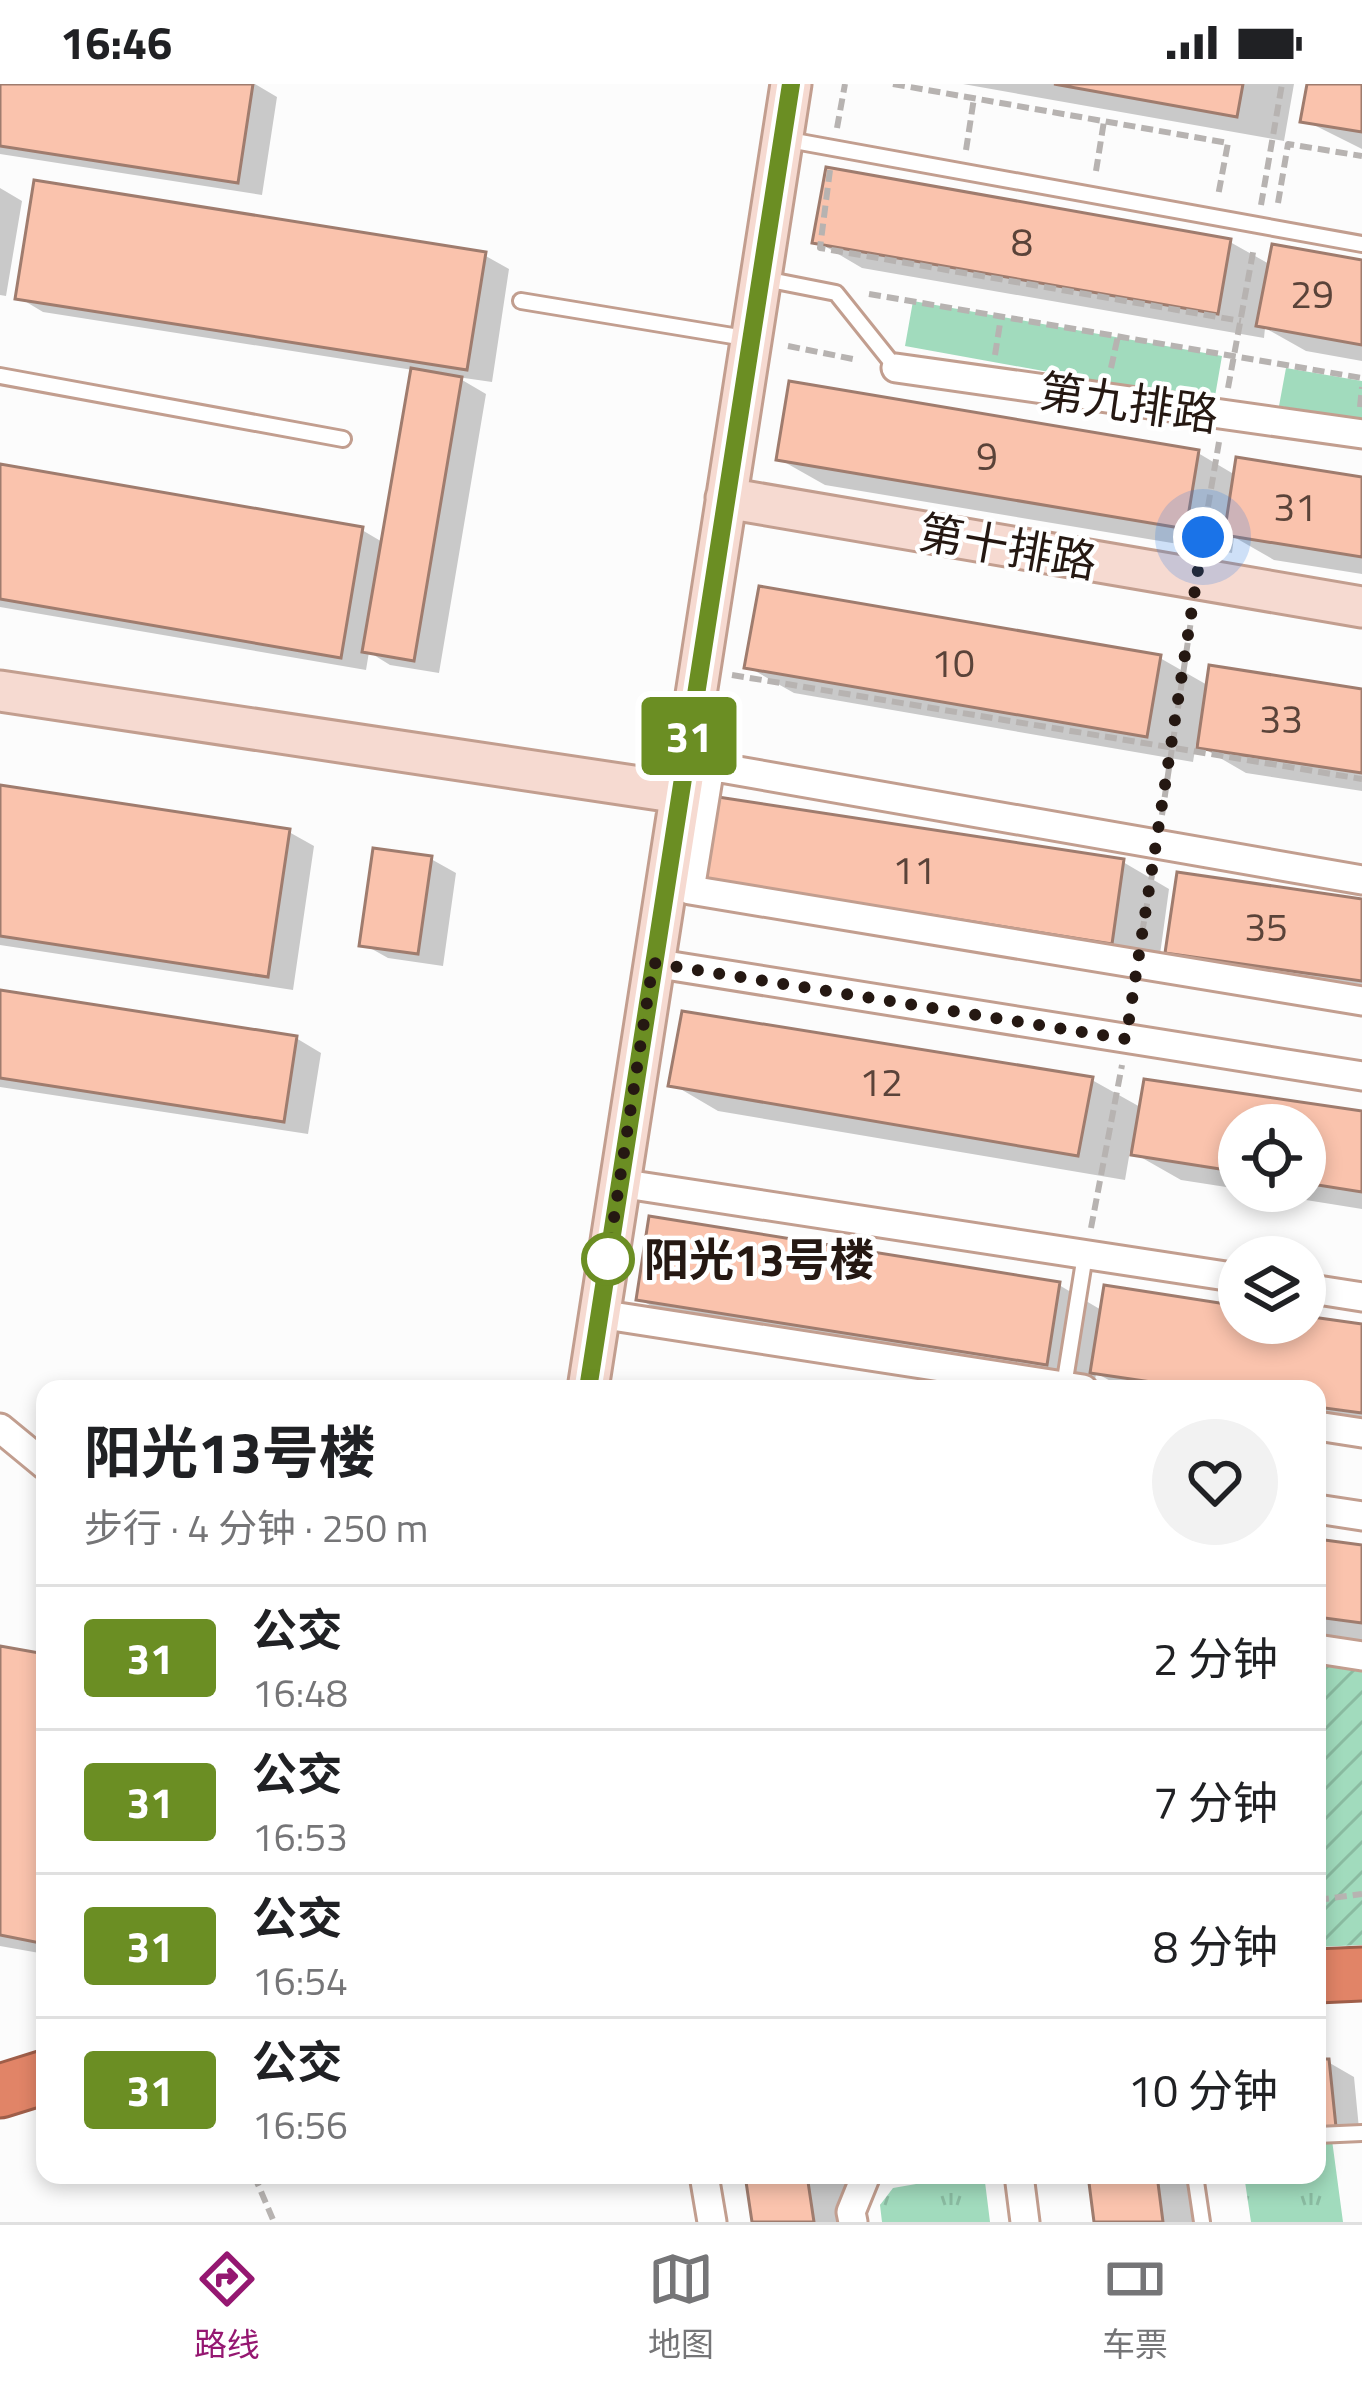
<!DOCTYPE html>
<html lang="zh">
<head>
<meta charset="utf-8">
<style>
  :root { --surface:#fff; --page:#f2f2f2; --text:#202124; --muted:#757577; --line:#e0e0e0; --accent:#951771 }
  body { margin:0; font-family:"Titillium Web","Noto Sans SC",sans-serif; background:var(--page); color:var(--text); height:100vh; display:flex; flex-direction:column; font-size:45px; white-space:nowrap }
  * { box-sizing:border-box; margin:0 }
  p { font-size:39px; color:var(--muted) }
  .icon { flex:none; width:66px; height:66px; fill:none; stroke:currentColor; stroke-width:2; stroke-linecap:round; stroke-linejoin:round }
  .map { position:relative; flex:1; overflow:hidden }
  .sheet { position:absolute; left:36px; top:1296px; width:1290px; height:804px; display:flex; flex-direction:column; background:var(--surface); border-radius:24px; box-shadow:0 6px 18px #0003 }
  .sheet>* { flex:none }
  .badge { padding:0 24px; border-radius:9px; font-size:42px; line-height:78px }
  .buttons { position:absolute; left:1218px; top:1020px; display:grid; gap:24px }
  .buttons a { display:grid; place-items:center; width:108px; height:108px; border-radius:50%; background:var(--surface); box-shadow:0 6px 18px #0003; font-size:60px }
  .you { position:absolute; width:60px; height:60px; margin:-30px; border:9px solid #fff; border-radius:50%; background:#1a73e8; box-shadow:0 0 0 18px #1a73e833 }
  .map>.badge { position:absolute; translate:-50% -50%; box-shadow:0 0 0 6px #fff }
  .round { display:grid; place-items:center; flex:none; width:126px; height:126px; border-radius:63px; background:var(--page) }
  .headline { display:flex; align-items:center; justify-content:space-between; height:204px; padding:0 48px }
  h1 { font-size:57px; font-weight:700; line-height:90px }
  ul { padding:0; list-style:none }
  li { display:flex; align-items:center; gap:36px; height:144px; padding:0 48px; border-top:3px solid var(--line) }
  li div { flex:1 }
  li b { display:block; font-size:45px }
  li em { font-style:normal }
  li .badge { min-width:132px; font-weight:700; text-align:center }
  .status { display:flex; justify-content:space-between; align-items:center; height:84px; padding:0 60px; background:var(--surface); direction:ltr }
  .status svg { height:33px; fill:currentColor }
  .menu { display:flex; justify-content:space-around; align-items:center; height:168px; border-top:3px solid var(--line); background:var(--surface); font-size:33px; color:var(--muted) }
  .menu a { display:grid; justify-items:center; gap:6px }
  .menu .active { color:var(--accent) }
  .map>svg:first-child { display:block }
</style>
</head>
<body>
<div class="status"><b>16:46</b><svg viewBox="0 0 49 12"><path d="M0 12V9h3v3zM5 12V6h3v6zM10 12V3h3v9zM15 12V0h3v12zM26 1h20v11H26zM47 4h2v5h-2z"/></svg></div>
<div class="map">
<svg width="1362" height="2138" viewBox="0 0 1362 2138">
  <defs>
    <pattern id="park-tufts" width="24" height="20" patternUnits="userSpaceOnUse" patternTransform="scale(3)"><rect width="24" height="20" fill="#a1dbbd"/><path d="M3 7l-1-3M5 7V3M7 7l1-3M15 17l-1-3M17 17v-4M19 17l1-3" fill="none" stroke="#8abba1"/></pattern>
    <pattern id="garden-furrows" width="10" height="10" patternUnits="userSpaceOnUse" patternTransform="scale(3)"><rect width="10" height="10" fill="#a1dbbd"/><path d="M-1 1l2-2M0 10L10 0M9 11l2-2" fill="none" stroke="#8abba1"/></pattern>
  </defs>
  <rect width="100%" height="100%" fill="#fcfcfc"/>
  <path fill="#a1dbbd" d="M913,217L1222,272L1214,318L905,262Z
    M1286,284L1362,297V335L1279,322Z"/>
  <path fill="url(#park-tufts)" d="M1332,2056L1343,2138H1251L1244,2091H1317V2057Z
    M968,2091L985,2098L990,2138H882L880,2121L893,2104Z"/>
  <path fill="url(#garden-furrows)" d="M1317,1575L1362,1582V1861L1317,1863Z"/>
  <path fill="#0003" d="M0,0H255L277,13L262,111L0,70Z
    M963,0H1294L1284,57Z
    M1310,0H1362V65L1304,36Z
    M0,104L22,117L6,212L0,211Z
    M816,157L1230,158L1271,181L1362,179V277L1306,267L1265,244L1264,254L862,184Z
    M484,171L509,185L492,298L457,293L486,310L439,589L390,581L369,568L366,586L0,523V383L362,446L384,459L413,286L43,228L18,213Z
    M1198,369L1237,392L1362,396V490L1274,476L1234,453L1232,469L825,401L779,375Z
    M1160,574L1209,602L1362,608V707L1246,689L1196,660L1193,678L794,609L748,583Z
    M0,704L289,748L314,762L293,906L0,861Z
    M431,775L456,789L443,882L388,874L363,860Z
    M1123,778L1169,805L1158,885L707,793Z
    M1362,818V915L1214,894L1168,867Z
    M0,909L296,954L321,969L308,1050L0,1003Z
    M1092,996L1142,1024L1362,1030V1125L1249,1107H1305V1041H1239V1105L1181,1096L1130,1067L1125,1096L718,1027L672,1000Z
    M1059,1201L1103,1227L1239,1225V1239H1305V1235L1362,1243V1347L1317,1340V1305H1125L1096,1289L1094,1305L685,1241L639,1215Z
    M1317,1458L1362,1464V1557L1317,1551Z
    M0,1565L45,1573V1870L0,1862Z
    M1317,1978H1328L1354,1993L1360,2055L1317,2056Z
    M748,2091H848L855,2138H755Z
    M1091,2091H1199L1205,2138H1097Z"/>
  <path fill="#fac3ad" stroke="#9f7c6e" stroke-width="3" d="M0,0H253L238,99L0,62Z
    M1054,0H1243L1237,33Z
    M1307,0H1362V48L1300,38Z
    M826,83L1231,155L1218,230L812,159Z
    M34,96L486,168L467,286L15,215Z
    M1272,160L1362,176V261L1256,242Z
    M411,284L462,293L414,577L362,568Z
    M789,297L1199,366L1186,445L776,376Z
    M1236,373L1362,393V473L1224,451Z
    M0,380L363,443L341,574L0,515Z
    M759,502L1161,571L1147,653L744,584Z
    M1209,581L1362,605V689L1197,664Z
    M0,701L290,745L268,893L0,852Z
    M718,713L1124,775L1112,860L704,795Z
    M373,764L432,772L418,870L359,862Z
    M1177,788L1362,815V897L1165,869Z
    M0,906L297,952L284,1038L0,994Z
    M682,927L1093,993L1078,1072L668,1002Z
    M1144,995L1362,1027V1108L1305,1099V1041H1239V1088L1131,1071Z
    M649,1132L1060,1198L1047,1281L636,1216Z
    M1104,1201L1239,1222V1239H1305V1232L1362,1240V1329L1317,1323V1305H1199L1090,1289Z
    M1317,1455L1362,1461V1539L1317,1533Z
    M0,1562L45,1570V1860L0,1851Z
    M1317,1975H1329L1336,2043H1317Z
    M745,2091H807L814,2138H752Z
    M1088,2091H1157L1163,2138H1094Z"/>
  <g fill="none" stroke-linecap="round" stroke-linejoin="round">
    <defs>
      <path id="lane" d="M789,56L1362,160
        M765,195L836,209L896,284
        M521,217L745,254
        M0,292L343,355
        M1064,1302L1085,1171
        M1317,2051L1362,2049
        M1195,2091L1202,2138"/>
      <path id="street" d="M896,284L1362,350
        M692,679L1362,796
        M710,682L690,806L1362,917
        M653,879L1362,992
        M619,1099L1239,1194
        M1305,1204L1362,1213
        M599,1230L1083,1305
        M1317,1342L1362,1349
        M0,1344L45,1381
        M1317,1425L1362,1432
        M1317,1565L1362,1572
        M704,2091L712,2138
        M1019,2091L1025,2138
        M853,2138L851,2128L866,2091"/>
      <path id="secondary" d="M726,414L1362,523
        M0,607L680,709
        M588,1305L791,0"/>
      <path id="highway" d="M1317,1892L1362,1890
        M0,2007L45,1993"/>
    </defs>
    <use href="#lane" stroke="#c29e8f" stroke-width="20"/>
    <use href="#street" stroke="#c29e8f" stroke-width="33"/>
    <use href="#secondary" stroke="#c29e8f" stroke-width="45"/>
    <use href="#highway" stroke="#9f5e49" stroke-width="57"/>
    <path stroke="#b7b3b1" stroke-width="6" stroke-dasharray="12 6" stroke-linecap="butt" d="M893,0L1228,59L1218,112
      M837,44L845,0
      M966,66L974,14
      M830,86L820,164L1241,237
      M1096,87L1104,37
      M1278,119L1288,60L1362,72
      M1261,121L1282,0
      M869,210L1362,294
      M788,262L858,276
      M995,271L1001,233
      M1111,284L1118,252
      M1228,304L1254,163
      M1360,323L1362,303
      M1202,458L1219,358
      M732,591L1362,695
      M1162,731L1192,530
      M1142,849L1152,791
      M1091,1144L1122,981
      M1317,1816L1362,1810
      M254,2091L274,2138"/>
    <use href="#lane" stroke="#fff" stroke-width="14"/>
    <use href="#street" stroke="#fff" stroke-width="27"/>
    <use href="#secondary" stroke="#f6dad1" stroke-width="39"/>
    <use href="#highway" stroke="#e18467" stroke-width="51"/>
  </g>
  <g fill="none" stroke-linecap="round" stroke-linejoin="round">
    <defs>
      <path id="line" d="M588,1305L791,0"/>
    </defs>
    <use href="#line" stroke="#fff" stroke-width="27"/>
    <use href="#line" stroke="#6b8e23" stroke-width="18"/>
    <path stroke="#251812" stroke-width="12" stroke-dasharray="0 21.6" d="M608,1175L606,1186L653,879L1126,955L1203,453"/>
  </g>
  <circle fill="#fff" stroke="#6b8e23" stroke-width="6" cx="608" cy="1175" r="24"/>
  <g text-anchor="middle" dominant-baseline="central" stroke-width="9" stroke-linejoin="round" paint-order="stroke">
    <g font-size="39" fill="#5a4339">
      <text x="1022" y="157">8</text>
      <text x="1312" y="209">29</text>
      <text x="987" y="371">9</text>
      <text x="1295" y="422">31</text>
      <text x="953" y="578">10</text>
      <text x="1281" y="634">33</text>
      <text x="914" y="785">11</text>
      <text x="1266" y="842">35</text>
      <text x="881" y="997">12</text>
    </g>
    <g font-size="45" fill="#251812" stroke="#fff">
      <text transform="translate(1129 318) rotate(8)">第九排路</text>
      <text transform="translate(1008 462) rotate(10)">第十排路</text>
    </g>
    <g font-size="45" font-weight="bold" fill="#251812" stroke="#fff" text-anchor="start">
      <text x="644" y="1175">阳光13号楼</text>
    </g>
  </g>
</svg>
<div class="buttons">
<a><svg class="icon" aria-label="locate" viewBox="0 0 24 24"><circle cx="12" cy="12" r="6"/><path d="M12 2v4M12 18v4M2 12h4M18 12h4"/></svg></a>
<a><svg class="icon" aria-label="layers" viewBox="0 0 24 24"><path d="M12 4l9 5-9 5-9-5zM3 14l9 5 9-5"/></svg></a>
</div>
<div class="you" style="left:1203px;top:453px"></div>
<b class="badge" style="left:689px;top:652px;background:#6b8e23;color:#fff">31</b>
<section class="sheet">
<div class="headline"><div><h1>阳光13号楼</h1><p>步行 · 4 分钟 · 250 m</p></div><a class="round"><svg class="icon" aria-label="heart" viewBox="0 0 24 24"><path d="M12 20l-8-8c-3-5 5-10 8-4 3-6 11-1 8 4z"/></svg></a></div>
<ul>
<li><span class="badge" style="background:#6b8e23;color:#fff">31</span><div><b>公交</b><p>16:48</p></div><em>2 分钟</em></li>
<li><span class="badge" style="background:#6b8e23;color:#fff">31</span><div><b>公交</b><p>16:53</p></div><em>7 分钟</em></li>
<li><span class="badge" style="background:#6b8e23;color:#fff">31</span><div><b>公交</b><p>16:54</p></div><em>8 分钟</em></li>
<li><span class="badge" style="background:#6b8e23;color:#fff">31</span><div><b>公交</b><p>16:56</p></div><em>10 分钟</em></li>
</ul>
</section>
</div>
<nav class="menu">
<a class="active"><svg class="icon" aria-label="directions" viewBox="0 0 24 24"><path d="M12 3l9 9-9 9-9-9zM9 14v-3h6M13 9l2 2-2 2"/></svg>路线</a>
<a><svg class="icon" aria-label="map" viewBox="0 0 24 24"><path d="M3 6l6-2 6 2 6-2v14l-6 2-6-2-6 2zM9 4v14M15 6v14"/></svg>地图</a>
<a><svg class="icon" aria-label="tickets" viewBox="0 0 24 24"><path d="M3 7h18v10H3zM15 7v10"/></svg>车票</a>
</nav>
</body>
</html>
